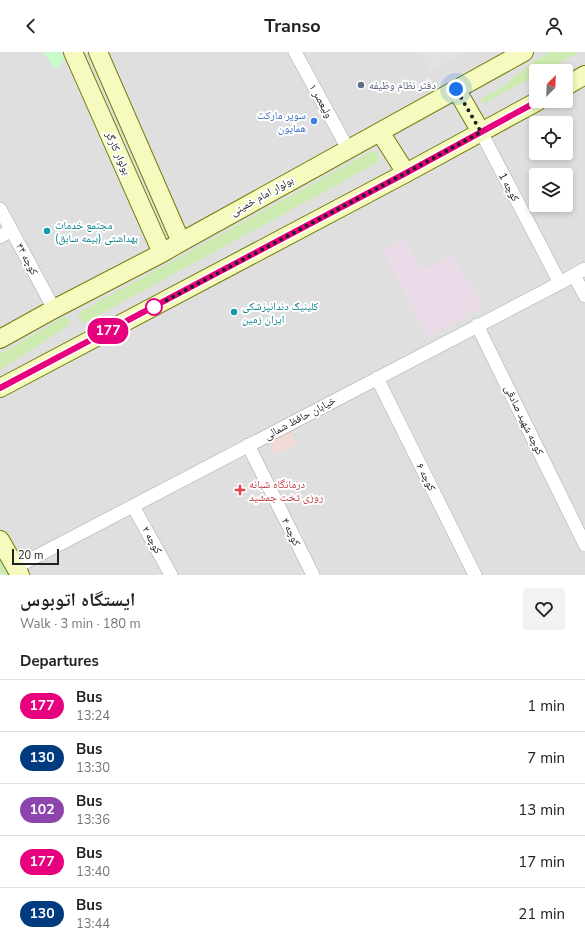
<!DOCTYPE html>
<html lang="en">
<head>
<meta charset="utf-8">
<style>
  :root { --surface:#fff; --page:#f2f2f2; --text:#222; --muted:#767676; --line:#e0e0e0 }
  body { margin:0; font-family:"Nunito Sans","Noto Naskh Arabic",sans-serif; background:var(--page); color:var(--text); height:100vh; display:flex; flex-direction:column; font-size:15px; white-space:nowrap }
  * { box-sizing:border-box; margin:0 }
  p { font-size:13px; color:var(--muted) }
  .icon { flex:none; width:22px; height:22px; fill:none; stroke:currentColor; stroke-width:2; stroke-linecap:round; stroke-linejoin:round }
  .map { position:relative; height:523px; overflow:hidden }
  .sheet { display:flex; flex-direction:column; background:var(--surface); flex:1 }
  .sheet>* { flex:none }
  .badge { padding:0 8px; border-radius:13px; font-size:14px; line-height:26px }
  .needle { width:26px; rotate:24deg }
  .fabs { position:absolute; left:529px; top:12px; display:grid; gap:8px }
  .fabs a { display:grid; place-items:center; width:44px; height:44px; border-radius:4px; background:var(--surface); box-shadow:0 2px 6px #0003; font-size:20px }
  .scale { position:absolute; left:12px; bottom:10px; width:47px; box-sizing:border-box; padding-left:4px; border:2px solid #222; border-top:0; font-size:11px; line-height:14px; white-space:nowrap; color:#222; -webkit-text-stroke:3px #fff; paint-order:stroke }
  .you { position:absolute; width:20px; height:20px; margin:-10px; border:3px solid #fff; border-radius:50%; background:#1a73e8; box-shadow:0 0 0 6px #1a73e833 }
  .map>.badge { position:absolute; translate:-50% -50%; box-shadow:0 0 0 2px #fff }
  h2 { padding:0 20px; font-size:15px; line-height:36px }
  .round { display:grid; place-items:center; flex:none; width:42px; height:42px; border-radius:4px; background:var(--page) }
  .summary { display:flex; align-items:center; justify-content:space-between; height:68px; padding:0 20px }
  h1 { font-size:19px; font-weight:700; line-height:30px }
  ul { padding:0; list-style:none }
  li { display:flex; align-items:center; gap:12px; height:52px; padding:0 20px; border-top:1px solid var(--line) }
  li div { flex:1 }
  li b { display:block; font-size:15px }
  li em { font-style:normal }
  li .badge { min-width:44px; font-weight:700; text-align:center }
  header { display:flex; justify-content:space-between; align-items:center; height:52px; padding:0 20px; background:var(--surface); font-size:18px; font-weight:700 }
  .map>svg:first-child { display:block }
</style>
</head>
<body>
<header><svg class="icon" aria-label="back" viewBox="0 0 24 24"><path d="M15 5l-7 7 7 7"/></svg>Transo<svg class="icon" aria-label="person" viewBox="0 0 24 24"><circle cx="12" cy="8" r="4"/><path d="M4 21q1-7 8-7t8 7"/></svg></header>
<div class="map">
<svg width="585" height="523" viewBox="0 0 585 523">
  <rect width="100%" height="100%" fill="#f2efe9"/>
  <path fill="#e0dfdf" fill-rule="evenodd" d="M0,0H585V523H0ZM536,19H566V49H536ZM536,71H566V101H536ZM536,123H566V153H536Z"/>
  <path fill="#f2dad9" d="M290,379L296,392L275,403L271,392L273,388Z"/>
  <path fill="#ebdbe8" d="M405,188L422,219L454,204L482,255L428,284L383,200Z"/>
  <path fill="#cdebb0" d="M550,0H580L544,19H536V23L483,52L481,47L501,36L532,11Z
    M372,99C379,100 381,106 377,111L84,271C79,269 76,265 80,260Z
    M65,265C70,266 71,271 68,274L0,318V302L62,266Z
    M0,502L11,523H3L0,518Z"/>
  <path fill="#c8facc" d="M44,0H61L65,8L54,17Z"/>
  <path fill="#e2e2e2" d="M421,0H463L431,18Z"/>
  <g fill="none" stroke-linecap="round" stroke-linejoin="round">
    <defs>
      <path id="street" d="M295,0L348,97
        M481,80L560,231
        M0,157L54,257
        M0,185L11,178
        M574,223L585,244
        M477,273L585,493
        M377,326L475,523
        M248,393L313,523
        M133,454L171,523
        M16,515L560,231L585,217"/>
      <path id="secondary" d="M73,0L162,201
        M98,0L181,190
        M566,34L585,23
        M456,37L481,80
        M380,80L406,121
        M0,287L54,257L162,201L181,190L524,0
        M0,336L406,121L538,49
        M0,488L20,523"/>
    </defs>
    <use href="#street" stroke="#a9a9a9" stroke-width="14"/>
    <use href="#secondary" stroke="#707d05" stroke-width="20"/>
    <use href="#street" stroke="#fff" stroke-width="13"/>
    <use href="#secondary" stroke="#f7fabf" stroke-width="18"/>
  </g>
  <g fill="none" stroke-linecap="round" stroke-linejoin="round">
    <defs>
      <path id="line" d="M0,336L406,121L538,49"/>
    </defs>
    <use href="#line" stroke="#fff" stroke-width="9"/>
    <use href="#line" stroke="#e6007e" stroke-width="6"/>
    <path stroke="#222" stroke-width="4" stroke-dasharray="0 7.2" d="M154,255L406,121L481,80L456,37"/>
  </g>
  <circle fill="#5c6f8a" stroke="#fff" stroke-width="1.5" cx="361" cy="33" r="4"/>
  <circle fill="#3f7fe0" stroke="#fff" stroke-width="1.5" cx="314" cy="69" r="4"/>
  <g fill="#0f9aa8" stroke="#fff" stroke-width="1.5">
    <circle cx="47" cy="179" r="4"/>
    <circle cx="234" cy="260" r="4"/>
  </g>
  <circle fill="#fff" stroke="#e6007e" stroke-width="2" cx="154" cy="255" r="8"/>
  <path fill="#e0444e" stroke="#fff" stroke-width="1.5" d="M238 432h4v4h4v4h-4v4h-4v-4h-4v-4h4z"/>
  <g text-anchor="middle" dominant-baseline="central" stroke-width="4" stroke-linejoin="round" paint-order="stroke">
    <g font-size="11" fill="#4e5e75" stroke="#fff" text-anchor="start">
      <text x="369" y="33">دفتر نظام وظیفه</text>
    </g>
    <g font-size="11" fill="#222" stroke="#fff">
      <text transform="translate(321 49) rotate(61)">ولیعصر ۱</text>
      <text transform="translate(118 101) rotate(66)">بولوار کارگر</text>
      <text transform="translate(509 135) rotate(62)">کوچه 1</text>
      <text transform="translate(262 144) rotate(-29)">بولوار امام خمینی</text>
      <text transform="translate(27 207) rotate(62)">کوچه ۴۴</text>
      <text transform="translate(300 366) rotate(-28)">خیابان حافظ شمالی</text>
      <text transform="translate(524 368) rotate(64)">کوچه شهید صادقی</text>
      <text transform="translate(426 425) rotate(63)">کوچه ۶</text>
      <text transform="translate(291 480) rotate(64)">کوچه ۴</text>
      <text transform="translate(152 488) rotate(61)">کوچه ۲</text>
    </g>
    <g font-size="11" fill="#366cbe" stroke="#fff" text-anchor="end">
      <text x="306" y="63">سوپر مارکت<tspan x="306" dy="13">همایون</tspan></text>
    </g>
    <g font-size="11" fill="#0d838f" stroke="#fff" text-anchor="start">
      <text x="55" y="173">مجتمع خدمات<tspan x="55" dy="13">بهداشتی (بیمه سابق)</tspan></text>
      <text x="242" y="254">کلینیک دندانپزشکی<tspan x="242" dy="13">ایران زمین</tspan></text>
    </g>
    <g font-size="11" fill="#be3a42" stroke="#fff" text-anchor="start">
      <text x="249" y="432">درمانگاه شبانه<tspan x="249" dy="13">روزی تخت جمشید</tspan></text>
    </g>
  </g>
</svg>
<div class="fabs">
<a><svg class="needle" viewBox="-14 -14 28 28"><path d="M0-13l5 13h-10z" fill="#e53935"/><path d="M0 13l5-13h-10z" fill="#767676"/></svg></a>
<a><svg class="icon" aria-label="locate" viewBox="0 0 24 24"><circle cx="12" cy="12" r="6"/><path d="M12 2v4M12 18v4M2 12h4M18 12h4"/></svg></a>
<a><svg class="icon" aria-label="layers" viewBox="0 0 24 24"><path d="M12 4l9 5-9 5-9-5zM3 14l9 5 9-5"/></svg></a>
</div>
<div class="scale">20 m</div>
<div class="you" style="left:456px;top:37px"></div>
<b class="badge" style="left:108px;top:279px;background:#e6007e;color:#fff">177</b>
</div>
<section class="sheet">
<div class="summary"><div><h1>ایستگاه اتوبوس</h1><p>Walk · 3 min · 180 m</p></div><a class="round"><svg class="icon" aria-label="heart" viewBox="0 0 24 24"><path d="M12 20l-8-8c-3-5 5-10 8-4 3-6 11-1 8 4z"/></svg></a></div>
<h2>Departures</h2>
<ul>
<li><span class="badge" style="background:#e6007e;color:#fff">177</span><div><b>Bus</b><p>13:24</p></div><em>1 min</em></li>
<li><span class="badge" style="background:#003b80;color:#fff">130</span><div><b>Bus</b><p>13:30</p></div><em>7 min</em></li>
<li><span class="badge" style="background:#8e44ad;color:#fff">102</span><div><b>Bus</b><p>13:36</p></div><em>13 min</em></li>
<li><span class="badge" style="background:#e6007e;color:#fff">177</span><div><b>Bus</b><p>13:40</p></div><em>17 min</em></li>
<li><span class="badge" style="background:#003b80;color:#fff">130</span><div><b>Bus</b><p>13:44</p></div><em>21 min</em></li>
</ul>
</section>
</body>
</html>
